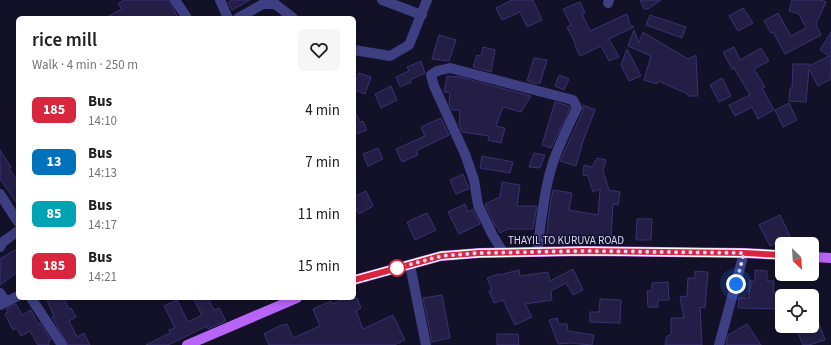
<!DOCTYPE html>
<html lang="en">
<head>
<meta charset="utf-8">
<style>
  :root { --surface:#fff; --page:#f6f6f6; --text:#222; --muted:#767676 }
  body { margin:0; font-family:"Source Sans 3",sans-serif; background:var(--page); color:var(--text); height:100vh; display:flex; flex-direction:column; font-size:15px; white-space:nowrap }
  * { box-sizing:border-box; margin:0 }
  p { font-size:13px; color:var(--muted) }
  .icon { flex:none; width:22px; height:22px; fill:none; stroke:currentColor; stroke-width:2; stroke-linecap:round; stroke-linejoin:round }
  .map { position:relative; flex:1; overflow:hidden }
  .drawer { position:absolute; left:16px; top:16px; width:340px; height:284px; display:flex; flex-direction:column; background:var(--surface); border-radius:6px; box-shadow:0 2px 6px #0003 }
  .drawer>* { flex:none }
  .badge { padding:0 8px; border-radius:6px; font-size:14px; line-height:26px }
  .needle { width:26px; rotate:155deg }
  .tools { position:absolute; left:775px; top:237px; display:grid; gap:8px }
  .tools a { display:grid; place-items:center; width:44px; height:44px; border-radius:6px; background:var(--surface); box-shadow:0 2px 6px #0003; font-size:20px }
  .you { position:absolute; width:20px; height:20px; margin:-10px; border:3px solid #fff; border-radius:50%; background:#1a73e8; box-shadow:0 0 0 6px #1a73e833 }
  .map>.badge { position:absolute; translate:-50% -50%; box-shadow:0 0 0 2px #fff }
  .round { display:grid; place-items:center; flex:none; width:42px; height:42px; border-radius:6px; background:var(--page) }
  .summary { display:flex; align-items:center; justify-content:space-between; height:68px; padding:0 16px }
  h1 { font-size:19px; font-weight:600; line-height:30px }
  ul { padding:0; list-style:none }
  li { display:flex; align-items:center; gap:12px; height:52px; padding:0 16px }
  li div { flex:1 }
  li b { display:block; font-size:15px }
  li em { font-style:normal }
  li .badge { min-width:44px; font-weight:700; text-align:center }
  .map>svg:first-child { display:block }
</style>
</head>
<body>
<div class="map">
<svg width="831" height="345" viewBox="0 0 831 345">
  <rect width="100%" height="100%" fill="#131127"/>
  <path fill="#241e47" stroke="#3a3172" d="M124,0H169L178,18H105L122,9L118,4Z
    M232,0H250L232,10L228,2Z
    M512,0H533L542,20L527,27L520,12L502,20L496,8Z
    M640,0H661L648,9H644Z
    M792,0H820L826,2L816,24L821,35L785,54L773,32L771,33L764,21L778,13L791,36L806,28L799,14L789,11Z
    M580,2L585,13L582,14L590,31L627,14L630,25L634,27L609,39L619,57L609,61L601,46L580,56L575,46L576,45L567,27L571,25L563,9Z
    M743,8L753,23L738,31L729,16Z
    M650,15L686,27L682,38L646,25Z
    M634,30L639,43L643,32L688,59L696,55L698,96H688V94L658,81L657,84L644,80L651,56L628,46Z
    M831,32V79L818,86L809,69L806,102L789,101L790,88H792L793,64H809V66L829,56L820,50Z
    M439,35L456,40L449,61L432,59Z
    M483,47L495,50L491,72L473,67L477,55L481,56Z
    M734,47L740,60L761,48L769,61L754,69L765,87L762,88L774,110L758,119L752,107L735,116L729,105L750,95L734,68L732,69L723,52Z
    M627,49L641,76L629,81L621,65Z
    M534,58L547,60L540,83H538L537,84L527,81Z
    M421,61L425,73L410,80L411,82L400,87L396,77L409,71L407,67Z
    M359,73L371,77L365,94L354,90V85Z
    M559,75L569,79L564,90L555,86Z
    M447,76L460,77L531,96L521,112L503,107L496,126L505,128L501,143L488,140L489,136L462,132L459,124L460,110H452L449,104L450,93L444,92Z
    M722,78L731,96L719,102L710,85Z
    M391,86L397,100L381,108L375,94Z
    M555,102L569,106L570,108L551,148L542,145Z
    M789,103L797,120L783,127L775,110Z
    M583,105L595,110L583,141L576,166L560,161L583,111Z
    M354,109L360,122L363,121L367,130L354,135Z
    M441,118L449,135L416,151L418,155L402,162L396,149L425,136L421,127Z
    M378,148L383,159L368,166L363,154Z
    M0,150L11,167L9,168L18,182V205L0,179Z
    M534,153L545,155L540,168L529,167Z
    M482,156L513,162L510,173L480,168Z
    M597,158L606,160L603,171L609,190L620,192L618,205L613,204L611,239L590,237L589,239L565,236V243H546L549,211L553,190L572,193L569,210L598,215L600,189L593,192L588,176L583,175L584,165L592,167Z
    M463,174L469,189L456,194L450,180Z
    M502,182L520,185L517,206H537L533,229H508L500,233L497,226H495L485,204L500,197Z
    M366,191L373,206L359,214L354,205V197Z
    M465,204L468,212L473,209L480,224L459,234L448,212Z
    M427,213L436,230L415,240L407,222Z
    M780,215L790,236L770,246L759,225Z
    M637,219H652L651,240H636Z
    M18,248V272L0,285V259Z
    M573,269L583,290L573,295L566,283L551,291L552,300L525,304L532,317L515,325L503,300L494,303L489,291L492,290L487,278L498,274L499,275L519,270L520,276L548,272L550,281Z
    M755,270L767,271V281H774L773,292H782V309L738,308L739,298H749V281H755Z
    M695,271L708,272L705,308L700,307L702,345H665L667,336L671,335V318H684L680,297L687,296L688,278H695Z
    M668,282L669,300H658V307H648L647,291H652V283Z
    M442,295L450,338L432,342L423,298Z
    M46,298H64L69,309L71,308L76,317L69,321L77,337L84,333L90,345H68L52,317L54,316Z
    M193,298H208L214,310L219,308L226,321L208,329L207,326L168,345H146L170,333L169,330L175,328L164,306L177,300L188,322L202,315Z
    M347,298H357L361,308L356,311L363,329L393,315L405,340L394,345H269L264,334L279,326L287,324L293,338L320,326L313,309L331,301L332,304Z
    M600,299L621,300L620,323L590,322V312H599Z
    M16,304L22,315L31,310L38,324L40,323L51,340L48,342L49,345H38L30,331L21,336L17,328L13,330L5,314L8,312L6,309Z
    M557,318L559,324H567L568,331L594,335L592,345L569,343L558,344L549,320Z
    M819,323L825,340L809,345H803L797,331Z
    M747,324L761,345H726L728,335Z
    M497,334H518L519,345H497Z"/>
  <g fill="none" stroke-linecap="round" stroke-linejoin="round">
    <path stroke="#3e3f83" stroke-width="10" d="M175,0L187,18
      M220,0L228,18
      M382,0L422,15
      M608,3L609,0
      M238,18L263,4H275L293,18
      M354,50L390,56L409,45L427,0
      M0,194L18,222
      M0,247L3,242L18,231
      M503,252L492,234L478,205L474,180L465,154L434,86L431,75L437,71L450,68L573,100L577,108C567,128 557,148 551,169C543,196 541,224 537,252
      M410,265L426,345
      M0,293L6,302
      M31,298L62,345
      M0,305L18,296
      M719,345L744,253"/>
    <path stroke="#b964f8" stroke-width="10" d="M812,257L831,258
      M354,280L441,256L479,253L585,251L744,253L782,255
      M187,345L297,298"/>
  </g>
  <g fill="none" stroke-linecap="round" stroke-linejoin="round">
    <defs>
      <path id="line" d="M354,280L441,256L479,253L584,251L744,253L782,255"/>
    </defs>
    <use href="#line" stroke="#fff" stroke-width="9"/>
    <use href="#line" stroke="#d7263d" stroke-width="6"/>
    <path stroke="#dad8fd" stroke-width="4" stroke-dasharray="0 7.2" d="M397,268L441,256L479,253L584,251L744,253L736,284"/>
  </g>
  <circle fill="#fff" stroke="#d7263d" stroke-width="2" cx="397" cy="268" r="8"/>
  <g text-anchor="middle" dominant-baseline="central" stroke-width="3" stroke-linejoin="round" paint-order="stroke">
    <g font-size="11" fill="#dad8fd" stroke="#131127">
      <text x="566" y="240">THAYIL TO KURUVA ROAD</text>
    </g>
  </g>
</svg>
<div class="tools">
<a><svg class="needle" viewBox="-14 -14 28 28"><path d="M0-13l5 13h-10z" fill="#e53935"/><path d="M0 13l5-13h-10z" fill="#767676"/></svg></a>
<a><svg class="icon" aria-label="locate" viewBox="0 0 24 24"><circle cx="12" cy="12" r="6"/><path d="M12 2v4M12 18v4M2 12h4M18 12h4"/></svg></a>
</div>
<div class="you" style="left:736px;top:284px"></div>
<section class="drawer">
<div class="summary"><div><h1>rice mill</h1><p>Walk · 4 min · 250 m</p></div><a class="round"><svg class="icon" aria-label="heart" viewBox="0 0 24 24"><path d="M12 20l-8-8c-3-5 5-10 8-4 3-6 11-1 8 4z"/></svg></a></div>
<ul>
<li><span class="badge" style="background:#d7263d;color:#fff">185</span><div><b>Bus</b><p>14:10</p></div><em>4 min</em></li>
<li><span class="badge" style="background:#0072bc;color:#fff">13</span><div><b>Bus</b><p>14:13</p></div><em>7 min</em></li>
<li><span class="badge" style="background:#00a3b4;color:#fff">85</span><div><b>Bus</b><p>14:17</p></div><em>11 min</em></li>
<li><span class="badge" style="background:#d7263d;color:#fff">185</span><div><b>Bus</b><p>14:21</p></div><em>15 min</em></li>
</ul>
</section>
</div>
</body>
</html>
